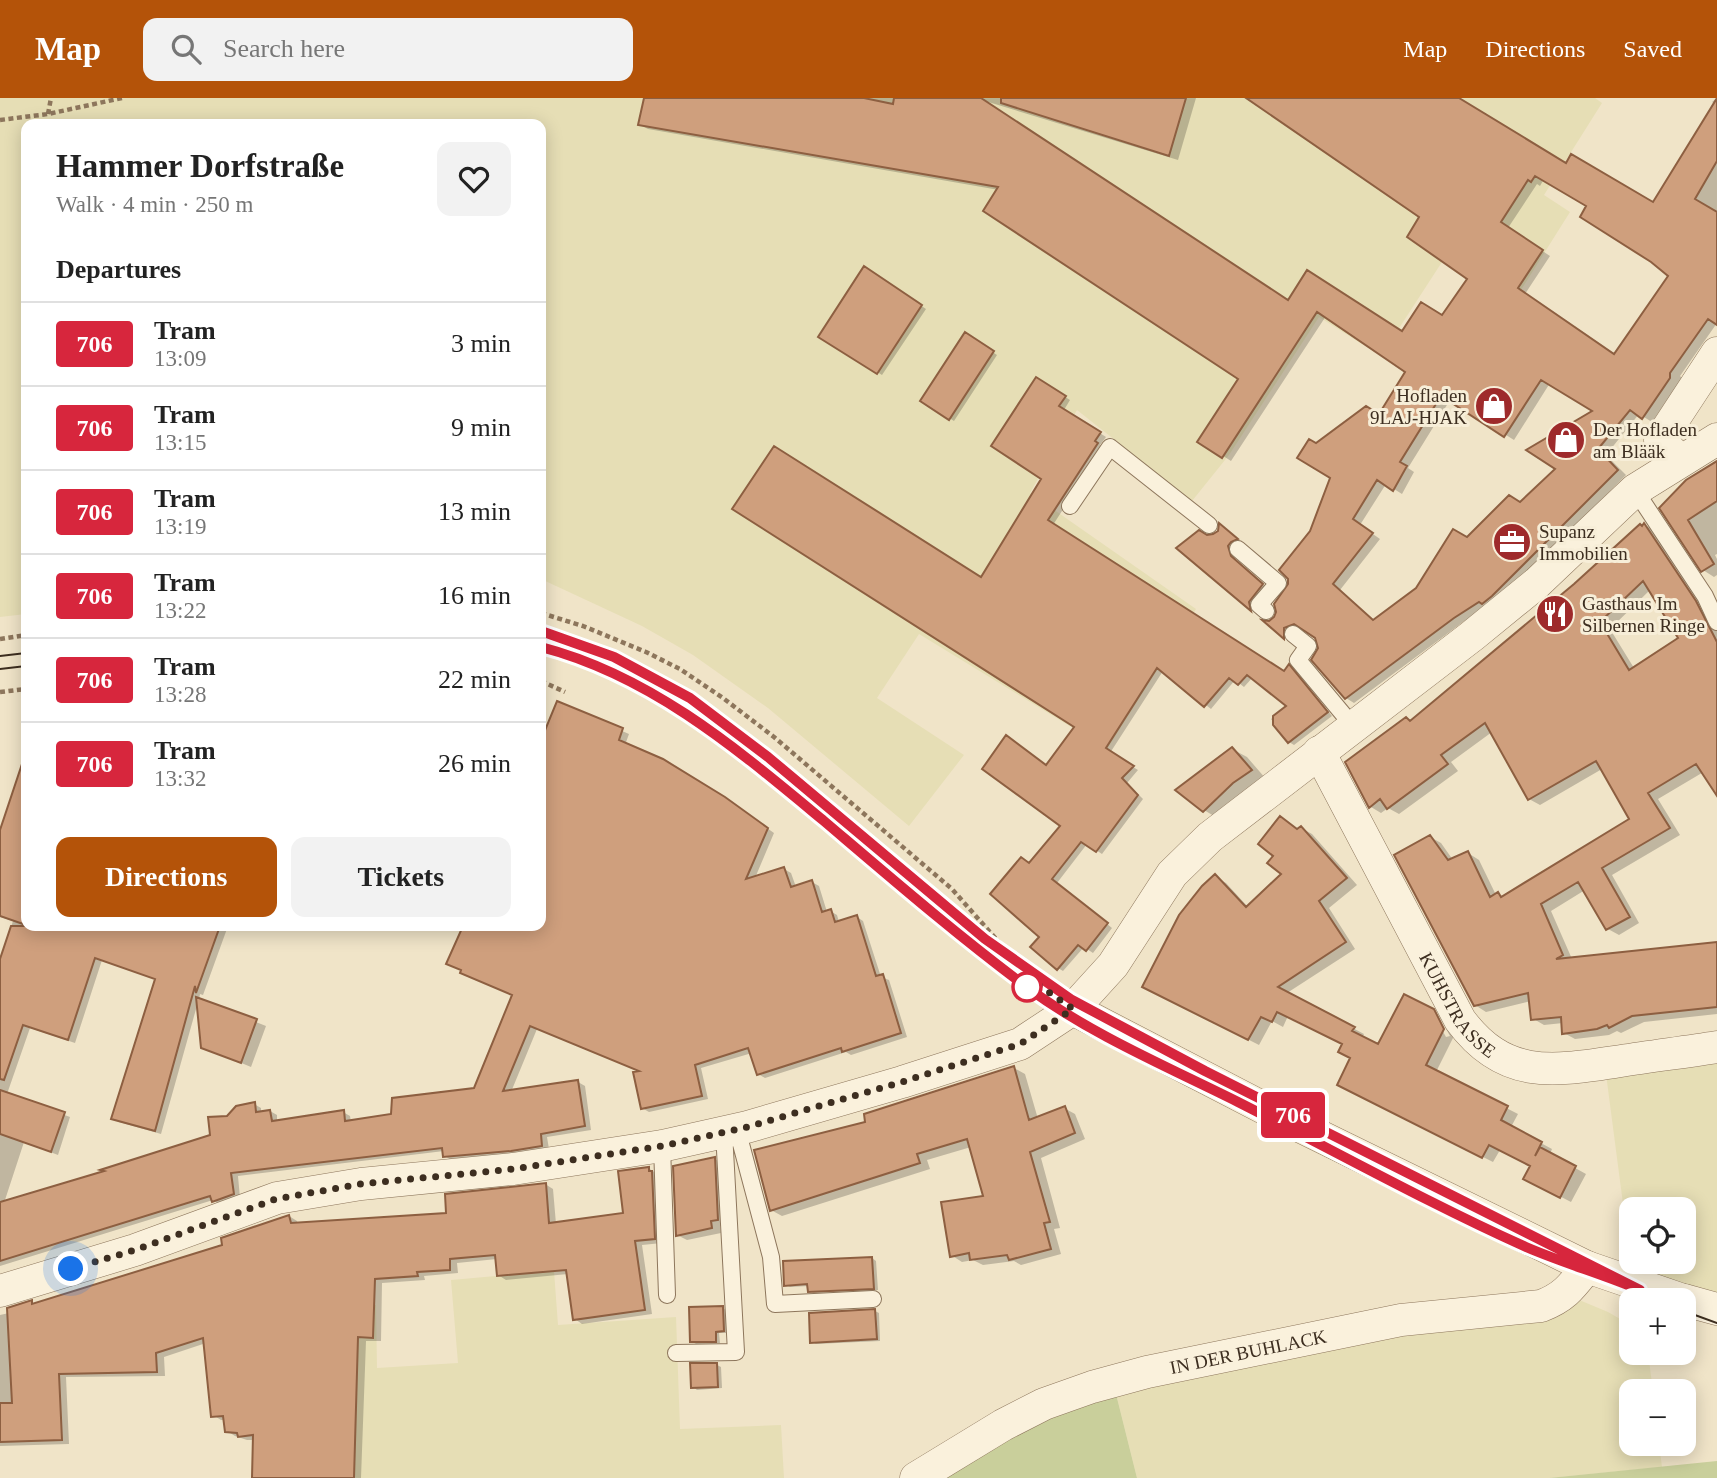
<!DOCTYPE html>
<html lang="en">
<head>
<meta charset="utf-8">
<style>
  :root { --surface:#fff; --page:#f2f2f2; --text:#222; --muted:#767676; --line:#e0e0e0; --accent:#b45309 }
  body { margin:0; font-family:Georgia,serif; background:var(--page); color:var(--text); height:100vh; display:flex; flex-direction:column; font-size:26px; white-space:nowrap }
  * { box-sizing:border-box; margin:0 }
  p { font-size:23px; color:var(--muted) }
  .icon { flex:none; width:38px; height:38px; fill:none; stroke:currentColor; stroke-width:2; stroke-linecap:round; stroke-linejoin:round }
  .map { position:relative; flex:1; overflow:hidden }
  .details { position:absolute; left:21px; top:21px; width:525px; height:812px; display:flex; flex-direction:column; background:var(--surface); border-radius:14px; box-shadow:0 4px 18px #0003 }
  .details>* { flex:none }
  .badge { padding:0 14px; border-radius:5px; font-size:24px; line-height:46px }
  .buttons { position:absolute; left:1619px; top:1099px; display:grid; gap:14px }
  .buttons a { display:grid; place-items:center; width:77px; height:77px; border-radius:14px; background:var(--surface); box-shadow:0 4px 18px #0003; font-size:35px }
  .you { position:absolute; width:35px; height:35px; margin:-18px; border:5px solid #fff; border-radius:50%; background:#1a73e8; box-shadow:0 0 0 10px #1a73e833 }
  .map>.badge { position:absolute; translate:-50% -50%; box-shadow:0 0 0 4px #fff }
  h2 { padding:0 35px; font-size:26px; line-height:63px }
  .round { display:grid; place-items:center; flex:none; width:74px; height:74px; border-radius:14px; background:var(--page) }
  .overview { display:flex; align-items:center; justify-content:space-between; height:119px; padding:0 35px }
  h1 { font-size:33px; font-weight:600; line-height:52px }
  .cta { display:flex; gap:14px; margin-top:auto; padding:14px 35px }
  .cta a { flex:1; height:80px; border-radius:14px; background:var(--accent); color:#fff; font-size:28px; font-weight:600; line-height:80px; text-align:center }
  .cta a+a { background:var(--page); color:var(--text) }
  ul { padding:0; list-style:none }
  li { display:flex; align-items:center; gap:21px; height:84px; padding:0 35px; border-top:2px solid var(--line) }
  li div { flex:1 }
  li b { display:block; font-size:26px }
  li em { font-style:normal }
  li .badge { min-width:77px; font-weight:700; text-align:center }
  header { display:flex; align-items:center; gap:42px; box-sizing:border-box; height:98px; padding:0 35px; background:var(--accent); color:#fff }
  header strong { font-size:33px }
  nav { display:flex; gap:38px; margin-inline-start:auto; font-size:24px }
  .search { width:490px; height:63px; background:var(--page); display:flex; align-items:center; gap:18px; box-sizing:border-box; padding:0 24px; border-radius:14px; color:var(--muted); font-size:26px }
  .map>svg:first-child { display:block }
</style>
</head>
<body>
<header>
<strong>Map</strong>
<div class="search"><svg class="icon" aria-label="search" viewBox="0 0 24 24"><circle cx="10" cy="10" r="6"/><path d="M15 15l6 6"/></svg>Search here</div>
<nav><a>Map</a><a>Directions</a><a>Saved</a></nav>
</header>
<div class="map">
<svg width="1717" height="1380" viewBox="0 0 1717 1380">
  <rect width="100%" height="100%" fill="#f0e4c8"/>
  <path fill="#e6deb5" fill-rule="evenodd" d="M0,0H1595L1602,5L1544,97L1570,114L1521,192L1453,147L1381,258L1319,219L1229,357L1192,403L1077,312L1030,395L1196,511L1107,651L919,536L877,600L964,657L909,728L768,610L693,557L642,528L541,481V26H26V516L0,519Z
    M1717,956V1196L1636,1177L1631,1167L1606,976ZM1631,1111H1684V1164H1631Z
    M554,1173L558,1227L676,1219L680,1331L781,1327L784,1380H272L278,1204L376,1207L377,1270L458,1265L451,1182Z
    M1572,1199L1608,1214L1627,1225L1631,1229V1255H1648L1653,1293H1631V1346H1659L1662,1369L1549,1380H1137L1114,1288Z"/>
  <path fill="#c9cf9b" d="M1114,1288L1137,1380H920Z
    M1717,1363V1380H1549Z"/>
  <path fill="#0003" fill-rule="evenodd" d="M646,0H1196L1178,62L985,3L1289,204L1403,235L1443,219L1470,180L1422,119L1250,0H1456L1566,67L1654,106L1715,6L1712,4L1717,0V225L1680,278L1682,280L1652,324L1639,316L1606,357L1626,377L1501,502L1463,524L1354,605L1346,600L1316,539L1303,530L1293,535L1292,543L1267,525L1276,520L1332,379L1316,347L1380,318L1407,274L1326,218L1231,363L1200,343L1241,281L999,92L648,31L640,27ZM1544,81L1588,108L1671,177L1615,258L1525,196L1550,158L1508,130L1537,86L1540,88ZM1550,285L1596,313L1557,371L1521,406L1468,441L1418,491L1375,523L1340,492L1380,441L1360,427L1386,386L1402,396L1414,374L1408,370L1450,302L1514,342Z
    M865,170L926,211L882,277L821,238Z
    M965,236L997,257L954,323L922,303Z
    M1036,281L1070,302L1064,312L1106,339L1100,347L1103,349L1053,427L1284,575L1289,568L1294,572L1332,618L1294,647L1289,644L1271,621L1289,608L1253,579L1244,589L1235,582L1211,611L1163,573L1110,655L1138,672L1127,685L1143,701L1102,756L1087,746L1057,785L1112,830L1093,855L1084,849L1063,873L1058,870L1030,767L1062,728L1047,668L1076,629L981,481L1044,380Z
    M1717,365V456L1715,457L1717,461V477L1714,479L1703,472L1661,410Z
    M1645,427L1655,433L1707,511L1717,533V666L1658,701L1680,737L1612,777L1639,825L1619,837L1608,831L1585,792L1551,813L1572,861L1717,845V916L1644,924L1621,935L1617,933L1609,937L1575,941L1564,935L1563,925L1544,927L1532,920L1531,903L1486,914L1475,907L1430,739L1441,745L1453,762L1468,755L1479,762L1496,797L1504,799L1631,722L1602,671L1540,707L1529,701L1492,634L1451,664L1458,673L1399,716L1388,710L1381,715L1371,709L1411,624ZM1650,492L1680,541L1634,570L1610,531Z
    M1226,431L1242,445L1233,453L1237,464L1268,491L1256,514L1179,450Z
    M558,605L629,636L625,647L732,705L774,735L755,780L784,771L791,775L796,789L812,784L819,788L827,814L830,813L837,817L839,824L857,819L863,823L881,879L889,882L907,939L851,957L846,954L765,980L758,976L752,955L701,970L708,1001L649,1014L642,1010L643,974L537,931L511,994L578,984L585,988L591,1032L547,1039L549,1051L451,1062L445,1058L444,1053L238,1078L240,1100L220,1107L213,1102L0,1168V863L13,823L0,819V737L26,659V828H228L203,897L200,896L199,902L266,928L251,969L203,949L198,904L161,1036L119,1024L113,1020L157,881L102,862L75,945L30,930L7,996L70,1019L58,1057L24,1044L4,1105L107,1074L212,1038L228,1019L254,1006L261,1010V1015L270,1013L277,1017V1024L343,1014L350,1018L351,1024L393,1017L475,991L514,897L449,866L465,828H541V647Z
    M1232,651L1247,659L1266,681L1219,721L1204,712Z
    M1281,720L1298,732L1301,730L1312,736L1357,787L1329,810L1355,851L1287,895L1364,936L1362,940L1379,948L1432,913L1446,939L1450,938L1438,916L1444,920L1454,938L1436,974L1518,1016L1511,1029L1552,1051L1550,1056L1586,1076L1571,1104L1536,1086L1532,1068L1500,1052L1493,1064L1350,992L1352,960L1344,946L1288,918L1283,929L1272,923L1259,947L1155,894L1215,779L1226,785L1248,809L1283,776L1275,758Z
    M1014,970L1025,976L1038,1021L1064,1010L1075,1016L1085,1041L1041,1060L1060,1130L1054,1131L1061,1156L1021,1167L1014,1163L983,1167L973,1162L962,1164L951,1157L985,1099L971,1049L927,1062L930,1071L782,1118L771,1112L867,1026Z
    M715,1061L724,1067L727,1127L720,1128L721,1135L687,1142L677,1137Z
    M648,1070L656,1075L662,1145L642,1147L652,1216L582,1226L575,1221L568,1176L506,1182L498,1177L497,1161L457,1165L458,1175L424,1178L425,1182L382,1185L381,1243H366L361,1380H254L255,1342H247L235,1338L227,1333L226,1322H221L213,1317L206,1245L164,1259L165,1278L66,1279L69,1346L0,1348V1217L9,1215L32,1204L36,1207L225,1149L289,1118L297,1123L298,1126L448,1116L545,1086L553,1091L556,1126L625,1116Z
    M872,1160L876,1163L878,1192L814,1195L809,1193V1188L790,1189L786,1187Z
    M723,1210L727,1213L728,1235H719L720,1245L696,1246L691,1243Z
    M875,1213L879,1215L880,1243L816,1246L812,1244Z
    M717,1267L721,1269L722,1290L697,1292L693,1289Z"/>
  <path fill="#cf9f7d" stroke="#8d5f41" stroke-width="2" fill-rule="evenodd" d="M644,0H864L893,6L894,0H981L1288,202L1307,172L1402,233L1421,204L1442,217L1467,181L1407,139L1419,119L1246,0H1459L1566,65L1571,56L1653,104L1717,0V63L1695,101L1717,114V227L1708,221L1670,275V280L1642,321L1630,312L1598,351L1618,372L1492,498L1482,506L1479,504L1454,520L1345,601L1311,562L1318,550L1315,540L1294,526L1284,530V541L1262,522L1269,523L1274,519L1276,514L1274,506L1288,486V481L1279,472L1310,433L1330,380L1297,360L1309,341L1316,345L1366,308L1379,316L1405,274L1317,214L1222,360L1197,344L1238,281L983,113L998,89L638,27ZM1535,78L1586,108L1580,119L1651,164L1668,178L1614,256L1518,190L1543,152L1501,124L1528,82L1531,84ZM1541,282L1592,313L1526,352L1555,371L1520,404L1509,397L1467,439L1453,431L1416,490L1373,522L1333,486L1373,435L1353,421L1377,382L1393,393L1407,368L1400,364L1441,298L1504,339Z
    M1001,0H1186L1169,58L1001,5Z
    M864,168L922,207L877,276L818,239Z
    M965,234L994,253L949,322L920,303Z
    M1036,279L1066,298L1059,308L1101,334L1095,343L1098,345L1048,422L1284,573L1289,566L1328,614L1288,645L1273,627V618L1286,608L1247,577L1238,587L1229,580L1204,609L1157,570L1106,650L1134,668L1122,680L1138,697L1096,754L1081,744L1052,781L1108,825L1086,853L1078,847L1057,872L1030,849L1039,839L990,796L1021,759L1029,765L1060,728L982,671L1006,637L1046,667L1074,629L732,411L774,348L981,479L1041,381L991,348Z
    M1717,363V403L1688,422L1714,466L1701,474L1659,410L1686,382Z
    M1219,425L1238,441L1231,444L1228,448L1231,458L1263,486L1249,504L1251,513L1176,450L1199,432L1207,437L1213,436L1218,433Z
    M1644,425L1696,503L1717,544V698L1696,666L1648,695L1670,730L1602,770L1630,819L1606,832L1578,784L1541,806L1563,857L1556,861L1717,844V909L1632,918L1609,930L1607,927L1597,931L1562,936L1561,919L1531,922L1528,895L1474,908L1394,757L1430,737L1448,762L1468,753L1490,799L1498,794L1501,799L1629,721L1596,663L1528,702L1485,625L1441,657L1448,666L1387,711L1380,701L1369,710L1345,664L1406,619L1410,623L1574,486L1640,426L1642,428ZM1643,483L1678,540L1629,572L1600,524Z
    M557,603L623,630L619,642L663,661L725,699L768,730L746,781L784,769L791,789L812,782L822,814L831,811L835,824L857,817L876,878L883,876L901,935L842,954L841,950L757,977L748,950L695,967L702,998L641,1011L633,974L639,973L530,928L503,993L578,982L585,1028L541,1036L542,1048L511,1053L443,1059L442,1050L231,1075L234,1096L212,1104L210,1098L0,1163V1104L104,1073L100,1072L210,1037L208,1019L227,1018L236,1008L255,1004L256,1014L270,1012L272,1023L344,1012L345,1023L391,1016L392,1000L474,990L512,897L460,875L461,872L446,866L463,828H541V642Z
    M1232,649L1252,672L1233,685L1203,714L1175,692Z
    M22,666L26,667V827L0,818V732Z
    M1280,718L1297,731L1301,728L1347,780L1319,803L1346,844L1278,889L1355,929L1352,933L1378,946L1404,896L1434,911L1444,931L1426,967L1508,1008L1501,1022L1542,1044L1535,1058L1540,1049L1576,1068L1560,1100L1523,1081L1530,1068L1489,1047L1482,1060L1337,987L1350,960L1338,954L1342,946L1277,914L1272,924L1261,919L1248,942L1142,889L1179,817L1202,788L1215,776L1246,809L1281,776L1267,765L1273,758L1258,746Z
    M11,828H220L196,895L195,888L155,1033L111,1021L155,881L95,860L68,942L23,927L4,982L0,981V861Z
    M196,899L257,921L241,965L201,950Z
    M1014,968L1029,1022L1065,1008L1075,1035L1030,1054L1050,1124L1044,1125L1051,1151L1009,1162L1007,1157L970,1162L969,1155L950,1159L941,1104L983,1098L967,1041L917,1056L920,1065L770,1113L754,1052L865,1024L864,1016Z
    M0,992L65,1014L51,1054L0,1036Z
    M715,1059L718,1122L711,1123L712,1130L676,1138L673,1068Z
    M649,1069V1073H652L655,1141L635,1143L645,1212L573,1222L566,1172L497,1178L495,1157L450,1161V1172L417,1174L418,1178L375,1181L373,1240L358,1239L354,1380H252L253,1337L238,1339L237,1335L225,1334L223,1318L211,1319L203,1240L156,1255L157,1274L59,1276L62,1342L0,1344V1305H12L7,1210L32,1202V1206L222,1147L221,1140L289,1117L291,1125L446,1115L445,1096L546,1085L549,1125L623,1115L618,1073Z
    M872,1159L874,1191L808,1194L807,1186L784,1188L783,1163Z
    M723,1208L724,1233L716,1234V1244H690L689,1209Z
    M875,1211L877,1241L810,1245L809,1215Z
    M690,1265H717L718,1289L691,1290Z"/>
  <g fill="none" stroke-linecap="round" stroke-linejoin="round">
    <defs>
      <path id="lane" d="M1635,392L1705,498L1717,524
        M1070,408L1110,349L1209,427
        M1238,451L1278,485L1259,507L1266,513
        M1293,536L1308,548L1298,562L1353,628
        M737,1031L771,1159L775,1206L873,1201
        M662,1048L667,1197
        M676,1255L736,1254L724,1034"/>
      <g id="street">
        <path d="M1679,362L1660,342L1717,255"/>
        <path id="s1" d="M1319,654L1460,922C1505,983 1554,973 1621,963C1653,958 1685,954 1717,949"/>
        <path d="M1073,911L1285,1021L1587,1169L1683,1202"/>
        <path d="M0,1193L135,1152L277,1100L361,1086L513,1071L662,1048L747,1029L902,984L1020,946L1073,911L1113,867L1172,776L1210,739L1472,538L1537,485L1635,392L1717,341"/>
        <path d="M1684,1202L1717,1211"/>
        <path id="s2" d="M916,1380L1003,1327L1044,1306L1092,1289L1147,1274L1401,1222L1541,1208C1565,1199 1572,1188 1587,1169"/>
      </g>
    </defs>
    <use href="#lane" stroke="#8d765c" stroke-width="18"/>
    <use href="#street" stroke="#8d765c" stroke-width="33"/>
    <path stroke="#8d765c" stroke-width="4.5" stroke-dasharray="5 3.5" stroke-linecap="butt" d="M48,16L51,0
      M0,22L48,16L122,0
      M541,515L583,528L646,554L680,571L723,600L774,639L952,791L1034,884L1046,893
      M0,541L26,537
      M541,583L565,594
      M0,594L26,591"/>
    <use href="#lane" stroke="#faf1dc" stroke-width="16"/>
    <use href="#street" stroke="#faf1dc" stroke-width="32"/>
    <path stroke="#3d2e20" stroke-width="2" d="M541,533L614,559L649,576L690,600L768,659L985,841L1072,902L1205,973L1660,1202
      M541,549L573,559L631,583L702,625L770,678L977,851L1027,889L1072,918L1166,968L1474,1124L1574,1168
      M0,558L26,555
      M0,571L26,568
      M1684,1213L1717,1225"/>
  </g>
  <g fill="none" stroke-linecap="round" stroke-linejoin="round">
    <defs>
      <path id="line" d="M541,533L614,559L690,600L768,659L985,841L1072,902L1205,973L1640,1192C1602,1176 1563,1165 1526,1149C1428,1105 1333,1052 1238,1004C1168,969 1092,937 1028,890C958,838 891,780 824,723C737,651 652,578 541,549"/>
    </defs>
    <use href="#line" stroke="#fff" stroke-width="16"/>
    <use href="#line" stroke="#d7263d" stroke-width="10"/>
    <path stroke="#3d2e20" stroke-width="7" stroke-dasharray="0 12.6" d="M71,1171L135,1152L276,1101L361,1086L513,1071L662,1048L747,1029L902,984L1020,946L1073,911L1034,884L1027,889"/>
  </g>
  <defs>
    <symbol id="shop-disc" viewBox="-11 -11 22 22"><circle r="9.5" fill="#9e2a2b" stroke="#f7eed8"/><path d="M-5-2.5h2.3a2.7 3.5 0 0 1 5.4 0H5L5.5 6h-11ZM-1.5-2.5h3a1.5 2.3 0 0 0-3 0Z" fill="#fff"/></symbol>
    <symbol id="office-disc" viewBox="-11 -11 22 22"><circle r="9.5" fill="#9e2a2b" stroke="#f7eed8"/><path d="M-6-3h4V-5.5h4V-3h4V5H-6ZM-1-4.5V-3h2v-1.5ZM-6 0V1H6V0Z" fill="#fff"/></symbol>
    <symbol id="restaurant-disc" viewBox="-11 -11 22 22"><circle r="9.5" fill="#9e2a2b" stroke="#f7eed8"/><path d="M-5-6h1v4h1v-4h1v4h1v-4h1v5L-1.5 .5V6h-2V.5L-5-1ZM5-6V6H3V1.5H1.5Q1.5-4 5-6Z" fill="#fff"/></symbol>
  </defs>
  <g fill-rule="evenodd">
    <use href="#shop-disc" x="1472" y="286" width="44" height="44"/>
    <use href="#shop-disc" x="1544" y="320" width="44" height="44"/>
    <use href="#office-disc" x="1490" y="422" width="44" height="44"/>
    <use href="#restaurant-disc" x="1533" y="494" width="44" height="44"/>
  </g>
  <circle fill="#fff" stroke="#d7263d" stroke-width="3.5" cx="1027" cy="889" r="14"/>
  <g text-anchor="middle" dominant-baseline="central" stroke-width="6" stroke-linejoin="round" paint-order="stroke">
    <g font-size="19" fill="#3d2e20" stroke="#f7eed8" text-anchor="start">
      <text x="1467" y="297" text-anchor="end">Hofladen<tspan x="1467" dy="22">9LAJ-HJAK</tspan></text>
      <text x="1593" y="331">Der Hofladen<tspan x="1593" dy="22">am Blääk</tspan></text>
      <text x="1539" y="433">Supanz<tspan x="1539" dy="22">Immobilien</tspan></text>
      <text x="1582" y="505">Gasthaus Im<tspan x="1582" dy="22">Silbernen Ringe</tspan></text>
    </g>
    <g font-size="19" fill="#3d2e20" stroke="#f7eed8">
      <text stroke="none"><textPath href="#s1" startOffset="289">KUHSTRASSE</textPath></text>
      <text stroke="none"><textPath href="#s2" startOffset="359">IN DER BUHLACK</textPath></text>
    </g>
  </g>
</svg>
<div class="buttons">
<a><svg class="icon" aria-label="locate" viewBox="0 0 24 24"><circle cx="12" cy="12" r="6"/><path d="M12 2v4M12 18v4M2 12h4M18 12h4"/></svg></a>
<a>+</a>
<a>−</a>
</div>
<div class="you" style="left:71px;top:1171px"></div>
<b class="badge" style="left:1293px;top:1017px;background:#d7263d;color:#fff">706</b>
<section class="details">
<div class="overview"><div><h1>Hammer Dorfstraße</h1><p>Walk · 4 min · 250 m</p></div><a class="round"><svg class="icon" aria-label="heart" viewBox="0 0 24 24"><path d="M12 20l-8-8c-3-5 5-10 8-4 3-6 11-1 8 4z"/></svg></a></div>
<h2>Departures</h2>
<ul>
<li><span class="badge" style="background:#d7263d;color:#fff">706</span><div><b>Tram</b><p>13:09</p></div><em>3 min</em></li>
<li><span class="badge" style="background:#d7263d;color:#fff">706</span><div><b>Tram</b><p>13:15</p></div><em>9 min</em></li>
<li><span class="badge" style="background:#d7263d;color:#fff">706</span><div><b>Tram</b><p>13:19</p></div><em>13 min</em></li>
<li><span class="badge" style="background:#d7263d;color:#fff">706</span><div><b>Tram</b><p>13:22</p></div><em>16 min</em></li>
<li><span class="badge" style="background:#d7263d;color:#fff">706</span><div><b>Tram</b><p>13:28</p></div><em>22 min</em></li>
<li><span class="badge" style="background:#d7263d;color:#fff">706</span><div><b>Tram</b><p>13:32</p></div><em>26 min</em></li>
</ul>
<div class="cta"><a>Directions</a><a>Tickets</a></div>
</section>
</div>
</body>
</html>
